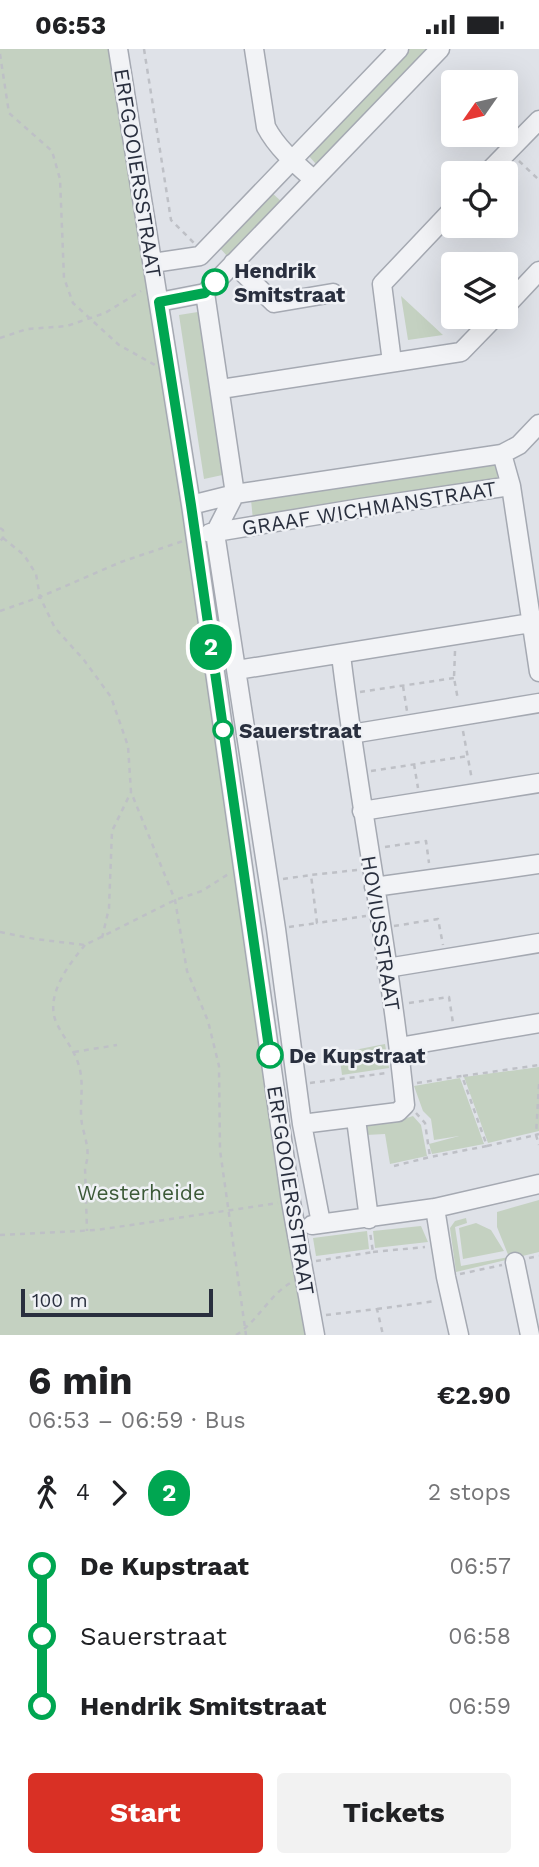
<!DOCTYPE html>
<html lang="en">
<head>
<meta charset="utf-8">
<style>
  :root { --surface:#fff; --page:#f2f2f2; --text:#202124; --muted:#757577; --accent:#d93025 }
  body { margin:0; font-family:"Work Sans",sans-serif; background:var(--page); color:var(--text); height:100vh; display:flex; flex-direction:column; font-size:26px; white-space:nowrap }
  * { box-sizing:border-box; margin:0 }
  p { font-size:23px; color:var(--muted) }
  .icon { flex:none; width:38px; height:38px; fill:none; stroke:currentColor; stroke-width:2; stroke-linecap:round; stroke-linejoin:round }
  .map { position:relative; height:1286px; overflow:hidden }
  .panel { display:flex; flex-direction:column; background:var(--surface); flex:1 }
  .panel>* { flex:none }
  .badge { padding:0 14px; border-radius:23px; font-size:24px; line-height:46px }
  .needle { width:46px; rotate:236deg }
  .buttons { position:absolute; left:441px; top:21px; display:grid; gap:14px }
  .buttons a { display:grid; place-items:center; width:77px; height:77px; border-radius:7px; background:var(--surface); box-shadow:0 7px 28px #0002; font-size:35px }
  .scale { position:absolute; left:21px; bottom:18px; width:192px; box-sizing:border-box; padding-left:7px; border:4px solid #292f3e; border-top:0; font-size:19px; line-height:24px; white-space:nowrap; color:#292f3e; -webkit-text-stroke:5px #eff1f5; paint-order:stroke }
  .map>.badge { position:absolute; translate:-50% -50%; box-shadow:0 0 0 4px #fff }
  .legs { display:flex; align-items:center; gap:10px; height:77px; padding:0 28px; font-size:23px }
  .legs p { margin-inline-start:auto }
  .overview { display:flex; align-items:center; justify-content:space-between; height:119px; padding:0 28px }
  h1 { font-size:38px; font-weight:700; line-height:52px }
  .button { display:flex; gap:14px; margin-top:auto; padding:14px 28px }
  .button a { flex:1; height:80px; border-radius:7px; background:var(--accent); color:#fff; font-size:28px; font-weight:700; line-height:80px; text-align:center }
  .button a+a { background:var(--page); color:var(--text) }
  ul { padding:0 28px; list-style:none }
  li { display:flex; align-items:center; gap:24px; height:70px; font-size:26px }
  li i { display:grid; place-items:center; width:10px; height:100%; margin:0 9px; background:currentColor }
  li i::after { content:''; width:18px; height:18px; margin:-9px; border:5px solid; border-radius:50%; background:var(--surface) }
  li p { margin-inline-start:auto }
  li:first-child i { background:linear-gradient(#0000 50%,currentColor 0) }
  li:last-child i { background:linear-gradient(currentColor 50%,#0000 0) }
  .status { display:flex; justify-content:space-between; align-items:center; height:49px; padding:0 35px; background:var(--surface); direction:ltr }
  .status svg { height:19px; fill:currentColor }
  .map>svg:first-child { display:block }
</style>
</head>
<body>
<div class="status"><b>06:53</b><svg viewBox="0 0 49 12"><path d="M0 12V9h3v3zM5 12V6h3v6zM10 12V3h3v9zM15 12V0h3v12zM26 1h20v11H26zM47 4h2v5h-2z"/></svg></div>
<div class="map">
<svg width="539" height="1286" viewBox="0 0 539 1286">
  <rect width="100%" height="100%" fill="#dfe2e8"/>
  <path fill="#c4d1c1" d="M0,0H113L186,476L191,529L308,1286H0Z
    M408,0H433L321,116L316,115L307,105Z
    M271,143L282,153L228,208L218,197Z
    M401,247L443,286L408,291Z
    M204,262L227,425L204,430L179,266Z
    M496,412L498,433L253,471L251,451Z
    M385,995L389,1019L342,1026L339,1004Z
    M539,1018V1082L488,1094L464,1028Z
    M460,1029L484,1095L432,1105L429,1095L459,1087L434,1091L431,1070L423,1062L414,1037Z
    M413,1067L421,1076L427,1107L390,1115L385,1085L366,1086L364,1077L391,1074Z
    M539,1151V1203L456,1223L450,1179L455,1172L466,1169L467,1174L455,1178L461,1217L509,1208L497,1178V1163Z
    M476,1174L491,1181L504,1202L463,1210L459,1179Z
    M421,1177L428,1193L375,1199L373,1182Z
    M367,1182L369,1200L316,1207L313,1189Z"/>
  <g fill="none" stroke-linecap="round" stroke-linejoin="round">
    <defs>
      <path id="minor" d="M118,0L191,456L291,1153L315,1286
        M254,0L266,78C277,99 296,115 313,130
        M487,124L539,71
        M153,214L200,207L399,0
        M233,214L274,254L333,244
        M205,244L235,445L215,484L276,880L302,1075L321,1174
        M159,253L205,244L440,0
        M506,257L539,222
        M392,313L382,235L453,160
        M221,340L461,303L495,268
        M502,405L511,437L539,623
        M191,456L235,445L502,405L519,396L539,375
        M210,484L361,459L511,437
        M237,621L531,574
        M351,685L539,654
        M362,762L539,734
        M374,838L539,815
        M387,919L539,894
        M399,998L539,974
        M356,1070L369,1170
        M302,1075L398,1063L405,1056C390,905 359,756 341,606
        M435,1159L446,1228L459,1286
        M312,1176L435,1159L539,1135
        M515,1213L530,1286"/>
    </defs>
    <use href="#minor" stroke="#a5a9b2" stroke-width="21"/>
    <path stroke="#bec0c6" stroke-width="2.5" stroke-dasharray="5 5" stroke-linecap="butt" d="M144,0L171,171L194,194
      M0,5L9,64L52,102L60,130L64,229L73,254L119,296L155,316
      M519,112L539,131
      M0,289L27,280L67,277L105,264L141,242
      M0,479L3,481V489L0,492
      M3,489L24,506L36,525L40,548L55,579L84,611L111,648L128,697L131,743L175,851L187,922L208,972L219,1017L220,1101L246,1286
      M0,562L40,548L121,513L183,492
      M455,602L454,629L458,651
      M403,637L407,662
      M360,643L454,629
      M463,682L472,731
      M414,715L418,739
      M371,722L468,707
      M385,798L426,792L429,814
      M357,821L311,826L317,874L366,867
      M283,830L311,826
      M394,877L438,870L443,896
      M289,878L317,874
      M0,883L35,890L85,896L175,851L202,842L230,824
      M102,889L109,859L112,782L131,743
      M85,896C69,915 45,946 56,973C64,990 76,1002 80,1021C84,1039 79,1058 82,1075C85,1090 91,1103 85,1118L87,1182
      M409,954L449,948L453,974
      M74,1003L117,996
      M463,1027L539,1016
      M310,1034L387,1024
      M417,1034L462,1027L487,1097L430,1108
      M539,1035L536,1086L539,1085
      M487,1097L536,1086L539,1096
      M394,1117L430,1108L425,1074L416,1064
      M0,1186L97,1181L278,1154
      M373,1203L425,1198
      M529,1209L539,1207
      M316,1212L373,1203L370,1183
      M460,1225L502,1216
      M377,1260L436,1252
      M326,1266L377,1260L383,1286
      M236,1286C258,1272 269,1246 292,1233"/>
    <use href="#minor" stroke="#f2f3f6" stroke-width="18"/>
  </g>
  <g fill="none" stroke-linecap="round" stroke-linejoin="round">
    <defs>
      <path id="line-1" d="M215,233L205,244L159,253L191,456L270,1006"/>
    </defs>
    <use href="#line-1" stroke="#fff" stroke-width="16"/>
    <use href="#line-1" stroke="#00a651" stroke-width="10"/>
  </g>
  <g fill="#fff" stroke="#00a651" stroke-width="3.5">
    <circle cx="215" cy="233" r="12"/>
    <circle cx="223" cy="681" r="9"/>
    <circle cx="270" cy="1006" r="12"/>
  </g>
  <g text-anchor="middle" dominant-baseline="central" stroke-width="5" stroke-linejoin="round" paint-order="stroke">
    <g font-size="21" fill="#292f3e" stroke="#eff1f5">
      <text transform="translate(138 124) rotate(81)">ERFGOOIERSSTRAAT</text>
      <text transform="translate(369 459) rotate(-9)">GRAAF WICHMANSTRAAT</text>
      <text transform="translate(381 884) rotate(81)">HOVIUSSTRAAT</text>
      <text transform="translate(291 1141) rotate(81)">ERFGOOIERSSTRAAT</text>
    </g>
    <g font-size="21" font-weight="bold" fill="#292f3e" stroke="#eff1f5" text-anchor="start">
      <text x="234" y="221">Hendrik<tspan x="234" dy="24">Smitstraat</tspan></text>
      <text x="239" y="681">Sauerstraat</text>
      <text x="289" y="1006">De Kupstraat</text>
    </g>
    <g font-size="21" fill="#3b5937" stroke="#eff1f5">
      <text x="141" y="1143">Westerheide</text>
    </g>
  </g>
</svg>
<div class="buttons">
<a><svg class="needle" viewBox="-14 -14 28 28"><path d="M0-13l5 13h-10z" fill="#e53935"/><path d="M0 13l5-13h-10z" fill="#757577"/></svg></a>
<a><svg class="icon" aria-label="locate" viewBox="0 0 24 24"><circle cx="12" cy="12" r="6"/><path d="M12 2v4M12 18v4M2 12h4M18 12h4"/></svg></a>
<a><svg class="icon" aria-label="layers" viewBox="0 0 24 24"><path d="M12 4l9 5-9 5-9-5zM3 14l9 5 9-5"/></svg></a>
</div>
<div class="scale">100 m</div>
<b class="badge" style="left:211px;top:598px;background:#00a651;color:#fff">2</b>
</div>
<section class="panel">
<div class="overview"><div><h1>6 min</h1><p>06:53 – 06:59 · Bus</p></div><b>€2.90</b></div>
<div class="legs"><svg class="icon" aria-label="walk" viewBox="0 0 24 24"><circle cx="13" cy="4" r="2"/><path d="M13 8l-2 6 4 7M11 14l-3 7M7 12l3-4h3l4 4"/></svg>4<svg class="icon" aria-label="forward" viewBox="0 0 24 24"><path d="M9 5l7 7-7 7"/></svg><b class="badge" style="background:#00a651;color:#fff">2</b><p>2 stops</p></div>
<ul>
<li><i style="color:#00a651"></i><b>De Kupstraat</b><p>06:57</p></li>
<li><i style="color:#00a651"></i><span>Sauerstraat</span><p>06:58</p></li>
<li><i style="color:#00a651"></i><b>Hendrik Smitstraat</b><p>06:59</p></li>
</ul>
<div class="button"><a>Start</a><a>Tickets</a></div>
</section>
</body>
</html>
